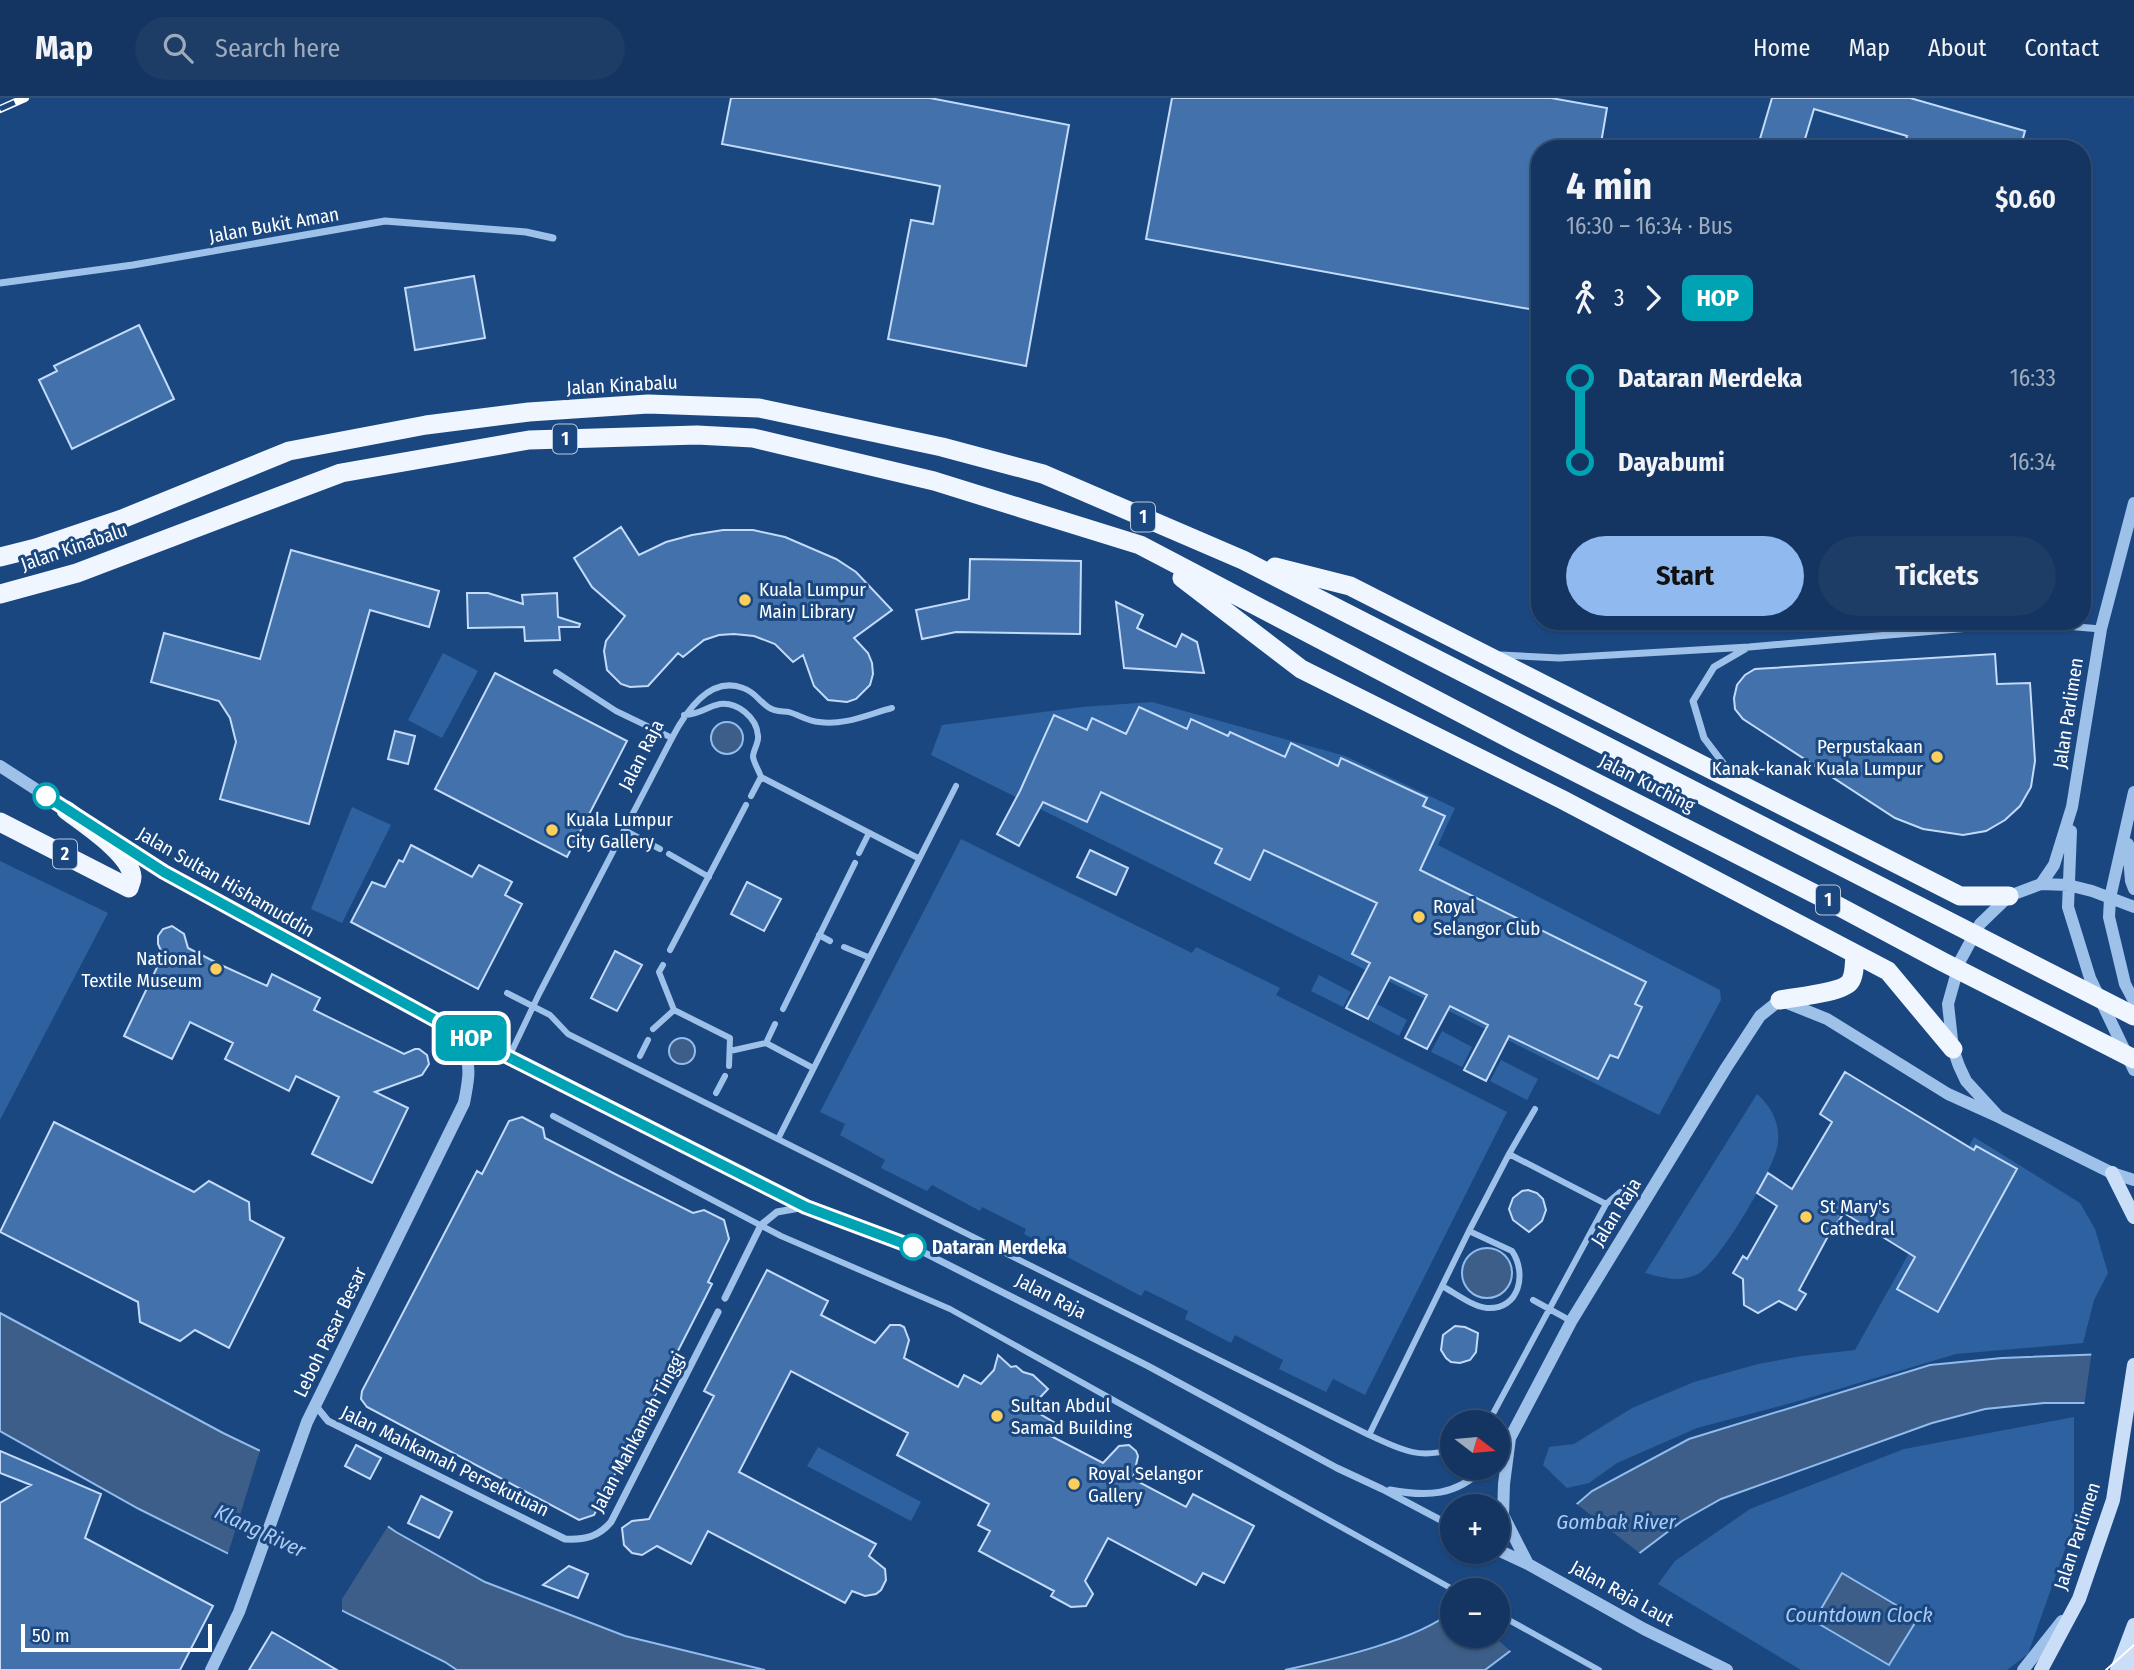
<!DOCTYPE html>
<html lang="en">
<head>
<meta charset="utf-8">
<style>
  :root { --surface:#143561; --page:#1d3d67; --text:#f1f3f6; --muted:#9dabbd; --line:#335076; --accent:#90b9f0 }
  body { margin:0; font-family:"Fira Sans Condensed",sans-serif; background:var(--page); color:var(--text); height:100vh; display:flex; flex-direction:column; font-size:26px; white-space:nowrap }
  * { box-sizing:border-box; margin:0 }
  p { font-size:23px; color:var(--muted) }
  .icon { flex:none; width:38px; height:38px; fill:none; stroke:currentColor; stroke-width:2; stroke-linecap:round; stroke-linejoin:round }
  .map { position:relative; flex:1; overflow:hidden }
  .sheet { position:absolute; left:1531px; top:42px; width:560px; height:490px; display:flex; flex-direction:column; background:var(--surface); border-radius:28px; box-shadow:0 2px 5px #0004,0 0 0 2px var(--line) }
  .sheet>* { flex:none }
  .badge { padding:0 14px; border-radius:10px; font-size:24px; line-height:46px }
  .needle { width:46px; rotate:106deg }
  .buttons { position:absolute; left:1440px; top:1312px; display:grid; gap:14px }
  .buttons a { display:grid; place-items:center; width:70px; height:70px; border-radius:50%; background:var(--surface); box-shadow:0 2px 5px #0004,0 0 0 2px var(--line); font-size:35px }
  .scale { position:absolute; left:21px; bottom:18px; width:191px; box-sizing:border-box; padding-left:7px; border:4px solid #fff; border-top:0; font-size:19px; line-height:24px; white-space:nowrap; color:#fff; -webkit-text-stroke:5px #1b4781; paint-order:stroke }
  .map>.badge { position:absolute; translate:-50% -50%; box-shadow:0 0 0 4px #fff }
  .legs { display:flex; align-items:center; gap:10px; height:77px; padding:0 35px; font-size:23px }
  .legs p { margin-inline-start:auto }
  .overview { display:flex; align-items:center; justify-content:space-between; height:119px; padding:0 35px }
  h1 { font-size:38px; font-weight:700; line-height:52px }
  .button { display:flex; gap:14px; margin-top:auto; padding:14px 35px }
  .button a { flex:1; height:80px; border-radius:42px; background:var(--accent); color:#111; font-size:28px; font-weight:700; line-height:80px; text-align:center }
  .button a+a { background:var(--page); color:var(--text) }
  ul { padding:0 35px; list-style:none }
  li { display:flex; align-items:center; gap:24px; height:84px; font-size:26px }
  li i { display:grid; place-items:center; width:10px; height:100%; margin:0 9px; background:currentColor }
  li i::after { content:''; width:18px; height:18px; margin:-9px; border:5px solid; border-radius:50%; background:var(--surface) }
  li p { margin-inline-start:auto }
  li:first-child i { background:linear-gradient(#0000 50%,currentColor 0) }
  li:last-child i { background:linear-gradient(currentColor 50%,#0000 0) }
  header { display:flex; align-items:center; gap:42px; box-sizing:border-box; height:98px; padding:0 35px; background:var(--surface); border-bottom:2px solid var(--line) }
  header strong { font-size:33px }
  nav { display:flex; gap:38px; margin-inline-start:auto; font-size:24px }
  .search { width:490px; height:63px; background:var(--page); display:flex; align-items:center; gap:18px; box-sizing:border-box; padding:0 24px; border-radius:38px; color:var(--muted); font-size:26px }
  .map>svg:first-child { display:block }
</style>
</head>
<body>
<header>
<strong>Map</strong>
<div class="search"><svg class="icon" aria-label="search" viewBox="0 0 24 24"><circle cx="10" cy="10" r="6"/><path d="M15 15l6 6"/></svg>Search here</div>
<nav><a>Home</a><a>Map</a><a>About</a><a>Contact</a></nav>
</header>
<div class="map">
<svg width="2134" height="1572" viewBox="0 0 2134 1572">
  <rect width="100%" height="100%" fill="#1b4781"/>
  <path fill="#2e61a0" d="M443,555L478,573L442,640L408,622Z
    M1152,604L1345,658L1455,710L1438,747L1720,892L1721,902L1659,1017L931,657L942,627L1082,609Z
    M352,709L391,727L342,825L311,811Z
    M961,741L1192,855L1196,849L1280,890L1276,897L1507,1014L1365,1297L1333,1281L1326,1294L1279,1271L1283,1262L1235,1237L1231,1245L1185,1221L1188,1213L1145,1192L1141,1198L1024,1136L1026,1131L982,1109L980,1113L932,1087L927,1093L881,1070L885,1062L840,1037L845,1026L820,1014Z
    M0,763L108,815L0,1022Z
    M1319,877L1351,894L1343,909L1311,893Z
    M1377,906L1407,922L1399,938L1369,922Z
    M1442,933L1472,949L1462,969L1431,954Z
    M1501,962L1538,981L1527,1002L1490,983Z
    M1757,996C1771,1008 1780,1025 1778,1044C1777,1068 1719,1165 1698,1176C1680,1185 1664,1180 1645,1175Z
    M1974,1039L2080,1105L2095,1131L2108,1175L2094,1202L2083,1245L1956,1256L1795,1304L1697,1330L1617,1365L1589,1385L1567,1390L1543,1367L1549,1349L1574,1346L1632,1310L1694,1284L1758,1266L1802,1258L1855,1252Z
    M2074,1319V1426L2028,1556L2007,1572H1801L1658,1486L1675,1463L1750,1411L1904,1351Z
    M818,1349L921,1404L911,1423L807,1368Z"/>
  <path fill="#3c5e88" stroke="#91bced" stroke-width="2" d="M711 640a16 16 0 1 1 32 0a16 16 0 1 1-32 0Z
    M669 953a13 13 0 1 1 26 0a13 13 0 1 1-26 0Z
    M1462 1175a25 25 0 1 1 50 0a25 25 0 1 1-50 0Z
    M0,1215L223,1335L321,1382L396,1434L485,1484L625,1538L765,1572H457L445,1564L139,1411L0,1333Z
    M2134,1255V1305H2044L1985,1311L1932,1325L1721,1401L1682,1423L1485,1572H1285C1330,1562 1419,1542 1452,1513V1538H1498V1493H1476L1592,1393L1689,1341L1930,1267L2002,1260Z
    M1842,1475L1918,1520L1889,1567L1814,1523Z"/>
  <path fill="#1b4781" d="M2134,1251V1309H2084L2092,1252Z
    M261,1349L323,1379L390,1425L342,1501V1515L227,1459Z
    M1574,1404L1642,1457L1514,1556L1493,1538H1498V1493H1473Z"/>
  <path fill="#4371ab" stroke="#c3dbf8" stroke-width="2" d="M731,0H930L1069,27L1026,268L888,241L911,122L933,126L940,88L722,46Z
    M1172,0H1551L1607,10L1600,51H1540V213L1146,141Z
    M1772,0H1910L2025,33L2020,51H1903L1907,38L1814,11L1802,51H1757Z
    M474,178L485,240L415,252L405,190Z
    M139,227L174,301L72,351L39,282L57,273L54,268Z
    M621,429L639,457L666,444L692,437L723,432H753L785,439L836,461L856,474L892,512L854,540L868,555L872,565L873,576L870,587L856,601L847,604L828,602L814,588L803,557L793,564L775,546L754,538L734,536L719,537L704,542L683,559L678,555L648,588L630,589L621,586L607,572L604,553L606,543L625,518L592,489L574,460Z
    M291,452L439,493L429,529L370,512L309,726L220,701L236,644L230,620L219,603L151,584L164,535L260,561Z
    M970,461L1081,463L1080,536L956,534L922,541L916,512L969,501Z
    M467,495H488L523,506L522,497L557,495L558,519L580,526L579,529H559L560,542L525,543L524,529L468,530Z
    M1116,504L1143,517L1137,530L1176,549L1182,536L1197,544L1204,575L1124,570Z
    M1995,556L1997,586L2030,585L2035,663L2031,689L2020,708L2005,722L1986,733L1963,737L1923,731L1895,720L1743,621L1735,611L1734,600L1737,587L1745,577L1755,571Z
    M495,575L627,643L567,759L435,691Z
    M1139,609L1187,631L1191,621L1228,638L1230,634L1285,659L1291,645L1338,668L1341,660L1427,700L1423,708L1445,718L1420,772L1646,884L1635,906L1642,909L1618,960L1610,957L1598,981L1509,938L1486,983L1464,972L1488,927L1450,908L1427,951L1405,940L1427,897L1390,879L1368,921L1346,910L1370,865L1352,856L1377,805L1264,752L1250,782L1215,765L1222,751L1101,694L1087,724L1043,704L1019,748L997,736L1020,693L1054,617L1087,632L1092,620L1126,636Z
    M395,633L415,638L408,666L388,661Z
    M411,747L472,779L479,767L512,784L505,797L522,806L478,891L351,824L372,784L385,789L399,762L403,764Z
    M1090,752L1128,770L1116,797L1077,779Z
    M747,784L781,801L764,833L731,816Z
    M172,828L184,836L188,850L221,867L267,888L272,876L320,900L314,912L404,956L415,951H419L427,957L429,966L422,977L375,994L408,1010L372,1085L312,1056L339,999L296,978L289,993L225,961L233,945L190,924L172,961L124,938L163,857L158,846V838L163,831Z
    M615,853L642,867L617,913L591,900Z
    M1845,974L1974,1052L1976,1048L2017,1071L1938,1214L1897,1191L1915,1159L1844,1115L1827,1140L1799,1192L1806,1196L1796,1212L1779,1203L1758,1215L1744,1207L1743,1181L1733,1175L1743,1158L1747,1161L1777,1108L1757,1095L1768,1075L1792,1091L1832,1024L1820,1016Z
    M522,1019L543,1030L545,1040L619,1078L693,1115L704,1112L724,1122L729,1141L708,1184L712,1186L705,1200L594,1417L579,1422L367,1309L361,1301L362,1293L477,1073L482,1076L509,1023Z
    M54,1024L194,1094L209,1083L249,1104L250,1122L284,1140L229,1250L195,1232L180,1243L140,1224L138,1204L0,1134Z
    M1528,1092L1537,1095L1543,1101L1546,1112L1542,1123L1529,1134L1513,1122L1509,1111L1513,1100L1522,1093Z
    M767,1172L828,1203L821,1217L875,1245L890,1227H900L904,1229L909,1242L904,1260L958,1289L964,1277L981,1286L994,1272L998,1257L1011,1269L1016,1268L1023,1274L1033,1277L1048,1291L1030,1310L1055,1325L1049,1337L1103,1365L1119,1348L1129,1347L1136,1353L1138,1358L1133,1381L1186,1409L1193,1396L1254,1428L1224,1485L1203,1475L1196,1487L1108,1440L1085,1483L1093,1496L1086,1508L1071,1509L1051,1498L1054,1493L979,1453L990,1433L978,1427L989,1406L897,1357L908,1335L791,1273L739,1374L876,1446L869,1458L885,1471L886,1482L881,1492L876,1496L865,1498L852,1493L845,1505L708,1433L691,1466L657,1448L642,1457L632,1455L624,1447L622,1430L632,1423L649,1421L714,1298L704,1293Z
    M1455,1228L1465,1229L1478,1235L1476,1254L1470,1262L1460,1265L1451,1264L1446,1260L1441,1252L1443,1237Z
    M356,1347L381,1360L370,1381L345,1368Z
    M0,1353L101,1396L85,1440L213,1508L180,1572H0V1405L31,1387L0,1375Z
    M421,1398L452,1414L439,1440L408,1425Z
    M569,1468L588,1476L578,1500L543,1487Z
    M272,1534L291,1545L337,1572H249Z"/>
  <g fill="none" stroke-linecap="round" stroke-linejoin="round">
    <path stroke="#9ec1ea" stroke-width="6" d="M556,574L616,613L672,640
      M684,617C702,616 705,609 720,606C737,604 757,619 758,638C759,645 753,652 753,659C754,665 759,673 761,679L918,760
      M751,698L761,679
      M624,732L660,751
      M859,755L869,735
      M669,756L709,779
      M819,837L830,843
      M844,849L868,859
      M670,852L746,707
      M663,867L659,874L674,912
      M507,895L550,917L568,936L1369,1337C1400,1351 1418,1362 1452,1351
      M783,911L855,765
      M653,931L674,912L730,940L729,968
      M766,945L775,926
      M730,953L766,945L813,970
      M640,958L648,942
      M509,959L539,896L672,640C685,615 709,577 743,590C755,594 759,603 768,609C775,614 781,613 789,614C799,617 808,623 819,624C844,628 869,616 892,610
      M716,995L725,978
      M553,1018L781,1138L950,1211L1456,1493
      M778,1041L956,688
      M1509,1056L1606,1106
      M1442,1188C1455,1195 1473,1209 1487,1210C1520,1212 1527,1175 1512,1153L1469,1133
      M1533,1202L1571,1223
      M1488,1325L1606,1106L1620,1094
      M1369,1337L1469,1133L1509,1056L1535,1011
      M1498,1516L1599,1572"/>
    <path stroke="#9ec1ea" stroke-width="7" d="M0,185L133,167L385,123L526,134L553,140
      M1501,557L1559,560L1749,549L2028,525L2101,531
      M1729,673L1704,640L1693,603L1714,569L1745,551
      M446,928L806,1109L913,1149L1148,1268L1337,1370L1382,1391L1452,1428
      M725,1200L761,1127L777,1114L805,1109
      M315,1307L328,1323L565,1441C585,1442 598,1439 611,1424L718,1214
      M1498,1355L1508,1342
      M1390,1392C1427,1399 1456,1398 1484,1370"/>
    <path stroke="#9ec1ea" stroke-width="12" d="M0,668L71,714
      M2134,694L2110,800L2109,819L2125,886L2134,903
      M2071,733L2068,809L2090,880L2134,972
      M113,741L164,774L439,924C470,958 473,960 464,1005L307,1324L239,1514L211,1572
      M2128,746L2131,783L2134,791
      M2041,786L2054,767L2072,709L2101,531L2134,405
      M2134,809L2092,793L2068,787L2041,786L2009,798L1980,826L1960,863L1948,906L1953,951L1959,968L1966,983L1999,1019L2112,1075L2134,1082
      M1498,1452L1528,1466L1644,1531L1727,1572
      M1528,1466L1503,1417L1504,1386L1510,1340L1572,1222L1726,970L1760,918L1780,902L1827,921L1948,996L1999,1019
      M2023,1572L2062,1523"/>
    <path stroke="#cadef8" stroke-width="14" d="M2112,1075L2134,1119
      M2041,1572L2079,1501L2113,1402L2134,1267
      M2117,1572L2134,1527
      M2130,1572L2134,1555"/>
    <path stroke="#f0f6ff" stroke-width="19" d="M0,459L36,450L122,421L289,353L426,327L529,314L648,306L759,310L942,349L1043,376L1243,462L2134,918
      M1275,469L1350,488L1960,798H2009
      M1182,480L1301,571L1563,702L1888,873L1953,951
      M0,496L77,475L341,375L529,342L697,337L753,340L934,383L1140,447L1520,646L1825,801L1943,864L2134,961
      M0,724L129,790C130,786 132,783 132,779C131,756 83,725 66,712
      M1780,902C1794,899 1842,895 1850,884C1855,877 1854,865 1855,857"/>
    <path stroke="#fff" stroke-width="2" d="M2106,1572L2134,1547"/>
    <defs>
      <path id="rail" d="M0,11L25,0"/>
    </defs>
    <use href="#rail" stroke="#fff" stroke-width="8"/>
    <use href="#rail" stroke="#1b4781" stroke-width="5" stroke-dasharray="16" stroke-linecap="butt"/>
  </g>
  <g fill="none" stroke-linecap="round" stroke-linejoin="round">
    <defs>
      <path id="line-1" d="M46,698L164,774L439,924L806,1109L913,1149"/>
    </defs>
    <use href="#line-1" stroke="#fff" stroke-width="16"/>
    <use href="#line-1" stroke="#00a3b4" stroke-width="10"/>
  </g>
  <g fill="#fcce5b" stroke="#1b4781" stroke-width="2.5">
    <circle cx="745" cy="502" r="7"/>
    <circle cx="1937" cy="659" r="7"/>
    <circle cx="552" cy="732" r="7"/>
    <circle cx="1419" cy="819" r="7"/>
    <circle cx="216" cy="871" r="7"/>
    <circle cx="1806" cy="1119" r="7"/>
    <circle cx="997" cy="1318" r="7"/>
    <circle cx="1074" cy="1386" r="7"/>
  </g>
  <g fill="#fff" stroke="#00a3b4" stroke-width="3.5">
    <circle cx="46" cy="698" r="12"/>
    <circle cx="913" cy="1149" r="12"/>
  </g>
  <g text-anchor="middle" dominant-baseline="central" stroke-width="6" stroke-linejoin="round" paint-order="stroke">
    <g fill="#1b4781" stroke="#bbc8d9" stroke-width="2">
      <rect x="553" y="326.5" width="24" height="29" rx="5"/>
      <rect x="1131" y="404.5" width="24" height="29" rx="5"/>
      <rect x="53" y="741.5" width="24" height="29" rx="5"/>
      <rect x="1816" y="787.5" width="24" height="29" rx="5"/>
    </g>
    <g font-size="18" font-weight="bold" fill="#fff">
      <text x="565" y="341">1</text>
      <text x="1143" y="419">1</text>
      <text x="65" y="756">2</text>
      <text x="1828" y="802">1</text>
    </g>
    <g font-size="19" fill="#fff" stroke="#1b4781">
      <text transform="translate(274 127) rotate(-10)">Jalan Bukit Aman</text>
      <text transform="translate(622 287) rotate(-3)">Jalan Kinabalu</text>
      <text transform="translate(74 449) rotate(-19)">Jalan Kinabalu</text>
      <text transform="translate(2068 615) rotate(-81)">Jalan Parlimen</text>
      <text transform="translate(641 657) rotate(-63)">Jalan Raja</text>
      <text transform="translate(1647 685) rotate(27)">Jalan Kuching</text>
      <text transform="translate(226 784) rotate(30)">Jalan Sultan Hishamuddin</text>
      <text transform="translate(1616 1114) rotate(-58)">Jalan Raja</text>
      <text transform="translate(1051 1198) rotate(27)">Jalan Raja</text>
      <text transform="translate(330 1234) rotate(-64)">Leboh Pasar Besar</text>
      <text transform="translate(638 1334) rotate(-62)">Jalan Mahkamah Tinggi</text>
      <text transform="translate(445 1363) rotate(26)">Jalan Mahkamah Persekutuan</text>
      <text transform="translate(2077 1438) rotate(-72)">Jalan Parlimen</text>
      <text transform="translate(1622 1495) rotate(29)">Jalan Raja Laut</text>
    </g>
    <g font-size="19" fill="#fff" stroke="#1b4781" text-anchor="start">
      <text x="759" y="491">Kuala Lumpur<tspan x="759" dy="22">Main Library</tspan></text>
      <text x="1923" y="648" text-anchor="end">Perpustakaan<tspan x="1923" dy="22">Kanak-kanak Kuala Lumpur</tspan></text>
      <text x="566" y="721">Kuala Lumpur<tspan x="566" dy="22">City Gallery</tspan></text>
      <text x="1433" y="808">Royal<tspan x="1433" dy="22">Selangor Club</tspan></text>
      <text x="202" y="860" text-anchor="end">National<tspan x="202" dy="22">Textile Museum</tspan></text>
      <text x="1820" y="1108">St Mary's<tspan x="1820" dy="22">Cathedral</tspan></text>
      <text x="1011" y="1307">Sultan Abdul<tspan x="1011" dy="22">Samad Building</tspan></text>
      <text x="1088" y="1375">Royal Selangor<tspan x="1088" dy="22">Gallery</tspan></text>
    </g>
    <g font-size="19" font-weight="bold" fill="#fff" stroke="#1b4781" text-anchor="start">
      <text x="932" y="1149">Dataran Merdeka</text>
    </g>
    <g font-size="21" font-style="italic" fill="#aacbf2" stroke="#1b4781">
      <text x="1616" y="1424">Gombak River</text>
      <text transform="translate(260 1433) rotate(25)">Klang River</text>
      <text x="1859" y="1517">Countdown Clock</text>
    </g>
  </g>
</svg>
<div class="buttons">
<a><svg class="needle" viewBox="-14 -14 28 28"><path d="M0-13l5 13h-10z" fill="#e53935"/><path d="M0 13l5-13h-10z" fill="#9dabbd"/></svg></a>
<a>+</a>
<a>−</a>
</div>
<div class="scale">50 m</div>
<b class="badge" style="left:471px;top:940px;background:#00a3b4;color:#fff">HOP</b>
<section class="sheet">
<div class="overview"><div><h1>4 min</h1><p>16:30 – 16:34 · Bus</p></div><b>$0.60</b></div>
<div class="legs"><svg class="icon" aria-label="walk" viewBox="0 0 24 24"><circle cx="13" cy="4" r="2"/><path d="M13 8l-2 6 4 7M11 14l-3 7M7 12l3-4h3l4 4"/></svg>3<svg class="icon" aria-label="forward" viewBox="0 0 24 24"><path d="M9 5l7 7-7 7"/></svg><b class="badge" style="background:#00a3b4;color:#fff">HOP</b></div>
<ul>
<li><i style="color:#00a3b4"></i><b>Dataran Merdeka</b><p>16:33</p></li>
<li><i style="color:#00a3b4"></i><b>Dayabumi</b><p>16:34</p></li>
</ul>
<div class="button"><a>Start</a><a>Tickets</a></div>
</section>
</div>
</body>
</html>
